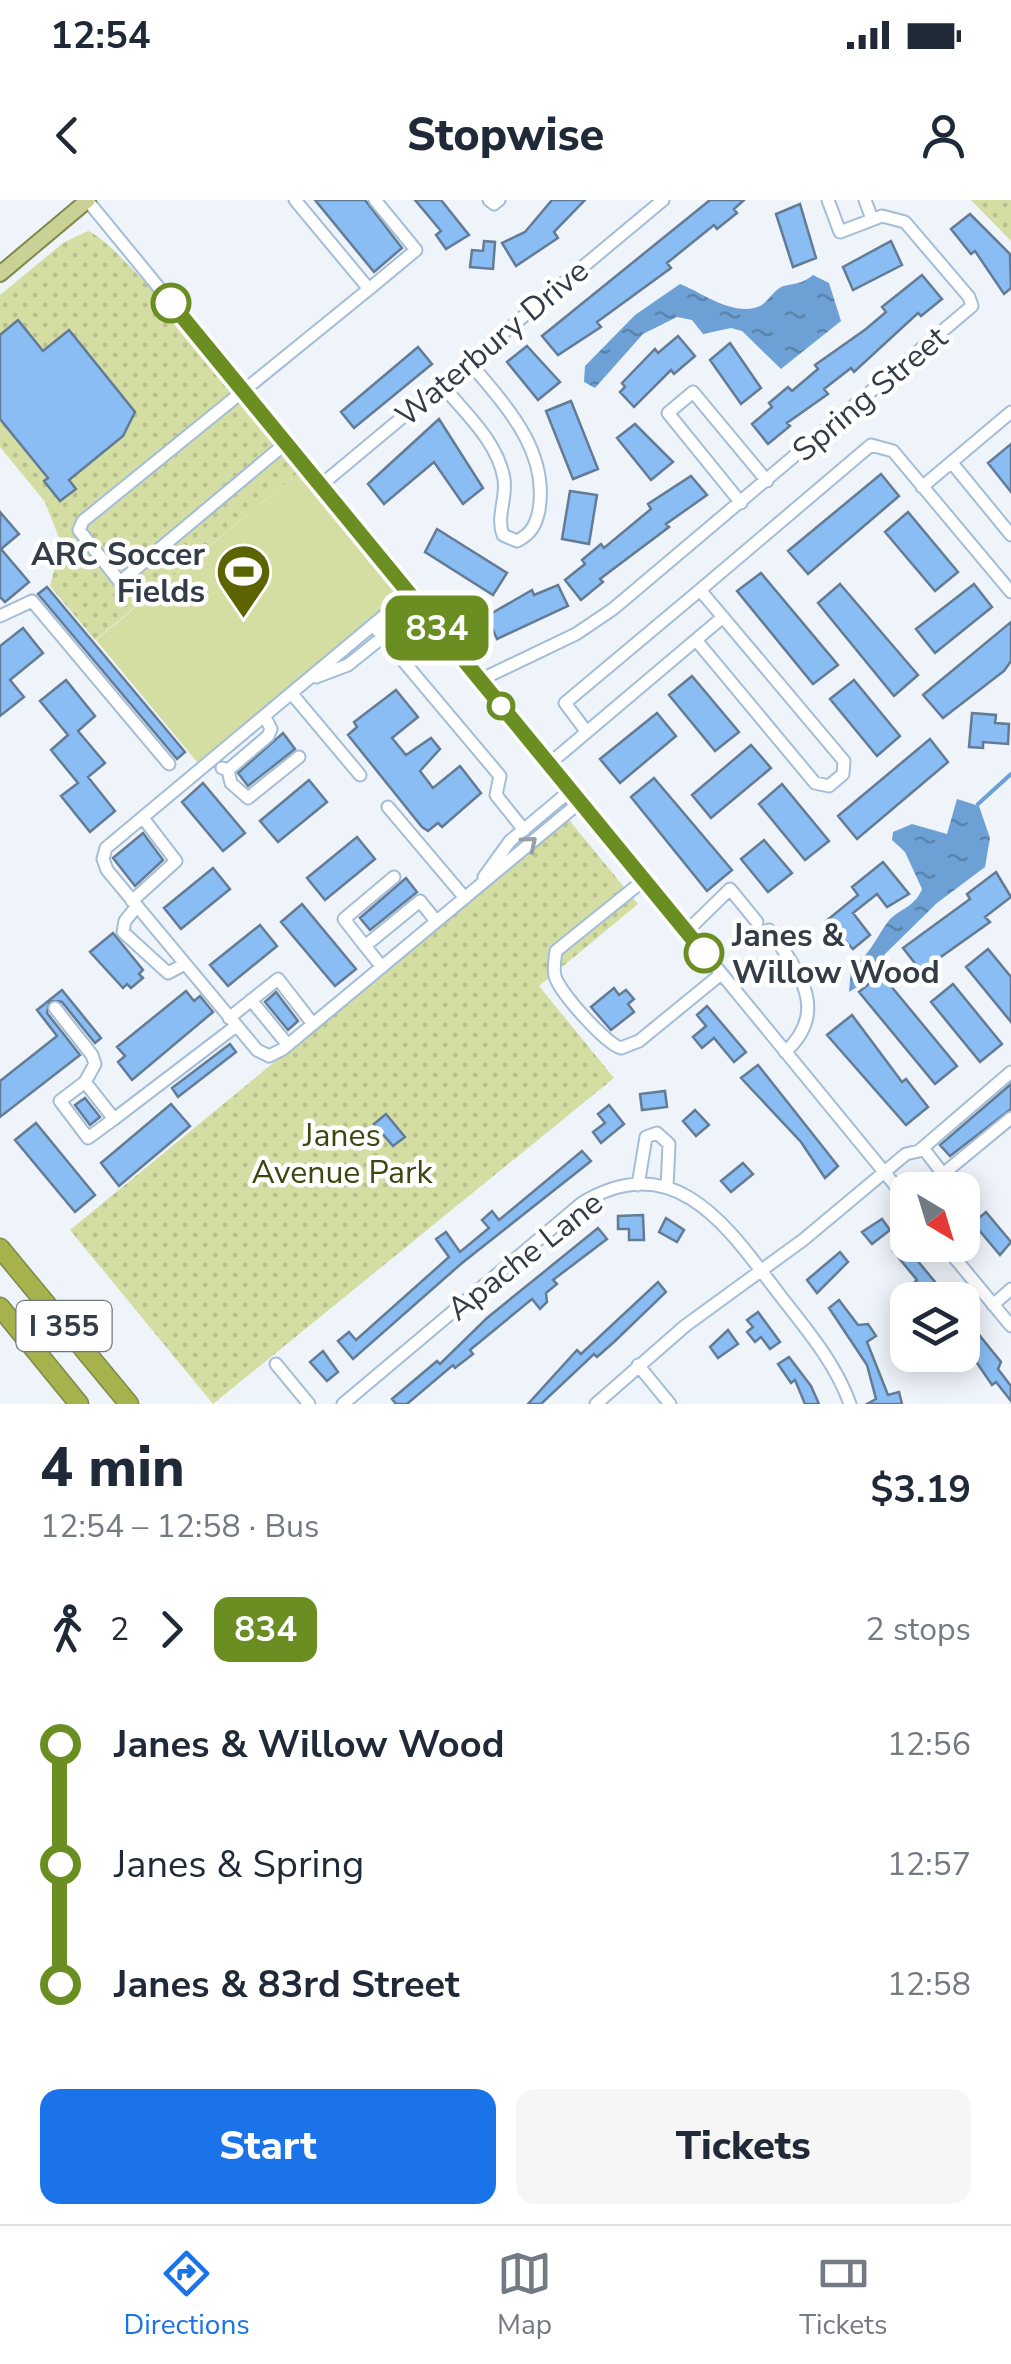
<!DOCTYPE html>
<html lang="en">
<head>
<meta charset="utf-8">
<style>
  :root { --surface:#fff; --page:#f6f6f7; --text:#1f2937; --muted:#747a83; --line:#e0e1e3; --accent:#1a73e8 }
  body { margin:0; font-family:"Nunito Sans",sans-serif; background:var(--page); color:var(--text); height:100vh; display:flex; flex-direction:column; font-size:38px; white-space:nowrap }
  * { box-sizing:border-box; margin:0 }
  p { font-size:32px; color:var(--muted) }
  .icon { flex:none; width:55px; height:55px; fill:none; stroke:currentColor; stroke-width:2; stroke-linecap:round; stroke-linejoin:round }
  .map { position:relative; height:1204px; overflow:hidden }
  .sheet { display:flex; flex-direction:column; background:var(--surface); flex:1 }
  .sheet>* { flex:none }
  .badge { padding:0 20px; border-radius:15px; font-size:35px; line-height:65px }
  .needle { width:65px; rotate:142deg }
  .tools { position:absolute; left:890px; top:972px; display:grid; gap:20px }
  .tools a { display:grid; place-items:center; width:90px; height:90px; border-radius:20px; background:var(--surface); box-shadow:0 5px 25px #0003; font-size:50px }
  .map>.badge { position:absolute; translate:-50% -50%; box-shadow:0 0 0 5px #fff }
  .legs { display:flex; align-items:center; gap:15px; height:110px; padding:0 40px; font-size:32px }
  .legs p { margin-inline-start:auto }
  .headline { display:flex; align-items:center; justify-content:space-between; height:170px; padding:0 40px }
  h1 { font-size:55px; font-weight:800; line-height:75px }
  .cta { display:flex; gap:20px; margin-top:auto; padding:20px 40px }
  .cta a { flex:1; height:115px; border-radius:20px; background:var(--accent); color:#fff; font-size:40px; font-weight:800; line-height:115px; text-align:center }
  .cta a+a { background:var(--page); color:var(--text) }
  ul { padding:0 40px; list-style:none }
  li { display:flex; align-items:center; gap:35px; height:120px; font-size:38px }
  li i { display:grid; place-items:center; width:15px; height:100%; margin:0 12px; background:currentColor }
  li i::after { content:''; width:25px; height:25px; margin:-12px; border:8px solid; border-radius:50%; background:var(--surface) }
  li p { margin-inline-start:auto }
  li:first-child i { background:linear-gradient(#0000 50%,currentColor 0) }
  li:last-child i { background:linear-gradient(currentColor 50%,#0000 0) }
  .status { display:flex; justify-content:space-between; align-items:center; height:70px; padding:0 50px; background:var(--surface); direction:ltr }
  .status svg { height:28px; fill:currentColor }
  header { display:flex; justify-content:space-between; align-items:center; height:130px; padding:0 40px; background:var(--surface); font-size:45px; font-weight:800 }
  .dock { display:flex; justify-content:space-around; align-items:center; height:140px; border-top:2px solid var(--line); background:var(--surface); font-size:28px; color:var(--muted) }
  .dock a { display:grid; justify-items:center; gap:5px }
  .dock .selected { color:var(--accent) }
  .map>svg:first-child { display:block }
</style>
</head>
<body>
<div class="status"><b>12:54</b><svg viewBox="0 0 49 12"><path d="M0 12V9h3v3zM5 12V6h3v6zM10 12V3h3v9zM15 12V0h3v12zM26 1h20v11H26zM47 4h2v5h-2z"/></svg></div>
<header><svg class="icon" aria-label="back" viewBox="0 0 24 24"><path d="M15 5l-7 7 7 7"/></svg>Stopwise<svg class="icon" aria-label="person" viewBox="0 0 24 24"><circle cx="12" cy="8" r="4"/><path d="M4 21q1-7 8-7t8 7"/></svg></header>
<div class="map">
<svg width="1011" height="1204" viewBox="0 0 1011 1204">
  <defs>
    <pattern id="park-dots" width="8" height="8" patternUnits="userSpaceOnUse" patternTransform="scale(2.5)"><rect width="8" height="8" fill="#d4dda2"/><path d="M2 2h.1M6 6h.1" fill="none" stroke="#b6bf8d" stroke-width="1.8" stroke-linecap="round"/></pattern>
    <pattern id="water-ripples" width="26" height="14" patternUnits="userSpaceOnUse" patternTransform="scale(2.5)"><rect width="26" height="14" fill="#6da0d4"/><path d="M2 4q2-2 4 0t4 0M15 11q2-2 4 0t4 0" fill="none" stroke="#5a84ae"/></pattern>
  </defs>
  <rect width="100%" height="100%" fill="#eff4fa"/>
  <path fill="#d4dda2" d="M299,272L396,390L394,403L197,562L96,440Z"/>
  <path fill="url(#park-dots)" d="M971,0H1011V41Z
    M88,31C127,46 263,228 299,272L95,440L50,386L61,343L45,302L0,247V95L63,43Z
    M569,620L638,704L539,786L614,878L213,1204L70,1030Z"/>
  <path fill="url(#water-ripples)" d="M813,75L829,83L841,121L781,169L742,131L731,128L703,134L692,120L677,117L643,134L595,188L584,182L585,166L635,115L680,84C699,91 735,118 760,106C769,101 775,88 784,86C796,83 802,84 813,75Z
    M957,599L979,606L990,638L985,667L937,703L885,754L882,762L888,773L878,774L849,792L851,769C869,755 874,742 887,723C897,709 915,708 922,689L905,652L892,640L893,632L912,624L947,634Z"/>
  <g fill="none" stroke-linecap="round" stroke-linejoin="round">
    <path stroke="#6da0d4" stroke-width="4" d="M978,604L1011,574"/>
  </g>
  <path fill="#89bdf3" stroke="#637b94" stroke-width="2.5" d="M315,0H365L402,48L374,72Z
    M415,0H441L469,35L446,49L436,35L441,31Z
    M552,0H585L554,32L558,38L516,66L502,43L525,32Z
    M710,0H744L734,9L737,13L717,29L714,25L667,63L671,68L597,122L601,127L558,155L542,136Z
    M800,4L816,58L793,67L776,14Z
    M970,14L1010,54L1011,88L1004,94L975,51L971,54L951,29Z
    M484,41L495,42L493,69L470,67L472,50L483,51Z
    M891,41L902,65L853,90L843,67Z
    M922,75L942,99L921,116L918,113L854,172L851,168L824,189L828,194L787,223L790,226L768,244L752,224L772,207L769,203L788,187L792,191L818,169L815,165L866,129L886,112L882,107Z
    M18,120L43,151L69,130L135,212L123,236L69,280L76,289L60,301L44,281L48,278L0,219V135Z
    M678,136L695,156L674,174L671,170L634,207L620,192L625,187L622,183L655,149L658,153Z
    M730,143L761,188L741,204L710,160Z
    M527,146L560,182L538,200L507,162Z
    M418,147L432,164L354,228L341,212Z
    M571,201L598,269L573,279L546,211Z
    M439,219L483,288L463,304L434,262L384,304L368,284Z
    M635,224L673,262L651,280L617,238Z
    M1011,244V292L988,263Z
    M881,274L899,296L808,374L788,351Z
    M691,276L707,295L666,324L669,327L600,379L603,382L581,400L565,380L585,364L582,360L601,344L604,348L651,309L648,304Z
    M570,291L597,295L589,344L562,339Z
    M0,312L19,334L1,349L29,382L5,402L0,397Z
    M908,312L958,372L935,391L885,332Z
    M437,329L507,373L493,395L425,352Z
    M761,373L838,465L813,484L737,391Z
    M840,384L918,475L894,496L818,403Z
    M974,384L992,407L935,453L916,429Z
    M558,385L568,406L497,439L487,416L532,390L534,395Z
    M47,387L185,552L177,559L38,394Z
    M1011,422V461L1004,471L943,518L923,495Z
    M23,428L43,453L10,480L24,497L0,516V446Z
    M692,476L739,532L715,551L669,495Z
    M66,480L95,516L78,531L105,563L88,577L115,611L90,632L61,596L78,583L51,550L68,535L40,501Z
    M854,480L900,536L877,556L830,499Z
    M396,490L418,517L392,538L406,555L431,538L440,549L420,571L433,588L460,566L481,593L442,627L438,623L428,631L422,627L348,535L357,527L354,522Z
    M657,513L676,536L620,583L600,559Z
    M972,513L996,515L995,523L1009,524L1008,544L983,542V548L969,547Z
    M283,533L295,549L248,586L238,573Z
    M930,539L948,562L857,639L838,616Z
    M751,545L771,568L711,618L692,595Z
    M654,578L732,670L707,691L631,597Z
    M309,580L327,602L278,642L260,621Z
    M203,583L245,633L223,651L182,602Z
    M782,584L829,641L805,660L759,604Z
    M143,633L163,660L135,686L113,658Z
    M357,637L375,659L325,700L307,678Z
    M764,640L792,673L768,692L741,659Z
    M883,662L909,694L887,707L877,694L853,713L870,735L853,749L826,721L858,695L852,687Z
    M213,668L230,689L181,729L164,708Z
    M996,672L1011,697L985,717L990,722L921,771L903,748L970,699L967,694Z
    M406,678L417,692L370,730L360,718Z
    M302,704L356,769L335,786L281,722Z
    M260,725L277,746L228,786L210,765Z
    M113,733L143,770L139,774L143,778L131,788L127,784L123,788L90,752Z
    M988,749L1011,777V822L966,767Z
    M881,774L957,866L935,884L859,792Z
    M953,784L1002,844L980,862L931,802Z
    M614,788L619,795L626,790L634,799L628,804L634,812L611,830L591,807Z
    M62,790L101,838L95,843L62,802L50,800L47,813L80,855L0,917V881L57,836L37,810Z
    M186,791L194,801L200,796L213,812L132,880L118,862L125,856L117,847Z
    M276,792L298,821L288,830L265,802Z
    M707,806L746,852L734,862L714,838L702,848L693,837L706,826L697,815Z
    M852,815L902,882L906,879L928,907L906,925L827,835Z
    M230,844L236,852L178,897L172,888Z
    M758,865L838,966L825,978L801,942L741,878Z
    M1011,884V909L950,956L940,945Z
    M665,891L667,907L642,910L640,894Z
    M85,898L100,917L90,925L75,905Z
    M171,904L190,926L119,986L101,963Z
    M609,905L624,924L601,943L593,932L605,923L598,914Z
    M695,910L709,925L696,936L683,921Z
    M386,914L405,937L393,946L374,924Z
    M36,923L95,995L75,1012L15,940Z
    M582,951L591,961L462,1063L353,1159L338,1141L349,1132L356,1140L449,1057L436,1039L446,1032L460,1052L489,1028L482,1020L492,1011L499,1020Z
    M743,963L753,974L731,992L721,981Z
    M986,1012L1011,1042L1000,1055L973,1023Z
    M643,1015L644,1040H629V1029H618V1016Z
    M666,1018L684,1030L677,1042L659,1032Z
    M882,1019L890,1030L872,1044L862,1032Z
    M598,1028L607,1039L553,1080L557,1084L546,1093L547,1102L540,1109L532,1099L470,1150L473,1154L455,1168L453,1165L407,1204H396L392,1199L437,1161L440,1164L487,1118Z
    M903,1043L940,1088L947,1100H929L914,1083L917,1080L893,1051Z
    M840,1052L848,1062L817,1093L807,1080Z
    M658,1082L666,1092L614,1142L597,1157L594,1154L541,1204H528L577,1150L581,1154Z
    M839,1100L858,1125L868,1124L876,1136L867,1142L888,1195L899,1192L902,1204H867L876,1199L867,1165L829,1108Z
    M758,1112L780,1142L770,1149L761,1137L755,1142L747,1132L753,1127L747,1120Z
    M972,1126L1001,1162L998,1169L1011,1186V1201L996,1182L992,1185L962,1141Z
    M728,1130L738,1144L718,1158L710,1147Z
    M323,1151L338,1172L327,1181L310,1162Z
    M789,1157L811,1186L819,1204H805L795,1180L791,1183L778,1164Z"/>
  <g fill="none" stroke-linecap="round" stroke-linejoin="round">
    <defs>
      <path id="minor" d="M87,0L908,1001
        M489,0L494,4L499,0
        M865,0L872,19
        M369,89L416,50L375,0
        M442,185C465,213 498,242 504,279C507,298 496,317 503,335L517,341C531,334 536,325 539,310C549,250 505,205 469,162
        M286,243L120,382L79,330L83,321L369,89L295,0
        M952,263L1011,335
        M321,285L663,0
        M922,287L1011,212
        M741,303L668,213L693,192L767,281
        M410,394L106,648L103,659L107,670L257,850L269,856L283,849L580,602
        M0,416L32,401L169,564
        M373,425L500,576L496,595L524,630
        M696,440L815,583L829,586L843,574L844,561L700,390L871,245L893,251L1011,392
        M316,477L348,465L420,407
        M480,480L576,434L613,409L972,106L969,97L905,22L882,16L840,32L828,0
        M292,494L360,575
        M586,531L565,503L700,390
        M549,564L723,417
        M222,568L228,570L268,536L271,529L265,517
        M228,570L231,583L248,598L299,557
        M388,607L465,698
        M484,677L510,641L571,590
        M644,680L556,751C555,759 553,769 555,776C559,792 606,844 621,848L639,841L721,774
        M132,701L176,661L143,618
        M137,706L125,721L123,732L168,773L185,764
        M769,730C798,770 831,811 785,852
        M686,732L730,689L757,722
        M365,746L344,719L394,677
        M382,767L365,746L420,701L436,721
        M251,800L288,845
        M55,808L92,855L95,864L85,882
        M229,818L278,779L313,824
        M85,882L114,919L88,938L60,901Z
        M114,919L236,826
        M923,948L943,974
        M638,985L646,937L657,933L669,944L667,988
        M933,990L943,974L1011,918
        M944,1045L1011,1126
        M993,1105L1011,1089
        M276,1164L309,1204
        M638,1165L670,1204
        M343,1204L582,1003C676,946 729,1029 779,1094C806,1129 835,1162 850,1204
        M596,1204L685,1126L803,1040L906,954L919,951L1011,872"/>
      <path id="major" d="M0,74L88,0"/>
      <path id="highway" d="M0,1048L129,1204
        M0,1107L79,1204"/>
    </defs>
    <use href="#minor" stroke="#a3bdd8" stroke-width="15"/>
    <use href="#major" stroke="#7e894b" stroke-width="18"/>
    <use href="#highway" stroke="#7e894b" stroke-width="21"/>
    <use href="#minor" stroke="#fff" stroke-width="11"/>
    <use href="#major" stroke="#cad194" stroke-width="14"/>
    <use href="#highway" stroke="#a6b24c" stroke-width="18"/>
  </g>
  <defs><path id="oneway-chevron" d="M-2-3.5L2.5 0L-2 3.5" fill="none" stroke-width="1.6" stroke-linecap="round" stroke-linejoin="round" transform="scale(2.5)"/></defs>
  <use stroke="#999ea4" href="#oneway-chevron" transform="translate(530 643) rotate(-40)"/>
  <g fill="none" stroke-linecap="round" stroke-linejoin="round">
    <defs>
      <path id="line-1" d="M171,103L704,753"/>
    </defs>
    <use href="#line-1" stroke="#fff" stroke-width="22"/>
    <use href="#line-1" stroke="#6b8e23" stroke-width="15"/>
  </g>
  <defs>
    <symbol id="stadium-pin" viewBox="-11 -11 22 30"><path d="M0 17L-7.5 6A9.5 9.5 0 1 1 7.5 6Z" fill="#5c6401" stroke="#fff"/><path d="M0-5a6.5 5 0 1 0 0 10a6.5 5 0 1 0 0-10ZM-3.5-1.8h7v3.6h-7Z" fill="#fff"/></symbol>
  </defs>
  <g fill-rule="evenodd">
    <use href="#stadium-pin" x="212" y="340" width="63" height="86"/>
  </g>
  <g fill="#fff" stroke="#6b8e23" stroke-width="5">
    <circle cx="171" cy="103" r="18"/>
    <circle cx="501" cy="506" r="12"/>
    <circle cx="704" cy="753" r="18"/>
  </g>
  <g text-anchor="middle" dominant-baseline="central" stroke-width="9" stroke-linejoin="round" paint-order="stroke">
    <rect fill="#fff" stroke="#70777f" stroke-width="2.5" x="16.5" y="1101" width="95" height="50" rx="8"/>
    <g font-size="30" font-weight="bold" fill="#333d48">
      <text x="64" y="1126">I 355</text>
    </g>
    <g font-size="32" fill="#333d48" stroke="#fff">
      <text transform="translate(492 143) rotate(-40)">Waterbury Drive</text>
      <text transform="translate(870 194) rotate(-40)">Spring Street</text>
      <text transform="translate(525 1056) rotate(-38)">Apache Lane</text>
    </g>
    <g font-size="32" font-weight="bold" fill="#333d48" stroke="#fff" text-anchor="end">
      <text x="205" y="354">ARC Soccer<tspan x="205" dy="37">Fields</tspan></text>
    </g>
    <g font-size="32" font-weight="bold" fill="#333d48" stroke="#fff" text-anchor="start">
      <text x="732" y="735">Janes &amp;<tspan x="732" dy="37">Willow Wood</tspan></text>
    </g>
    <g font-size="32" fill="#3f450f" stroke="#fff">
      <text x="342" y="935">Janes<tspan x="342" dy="37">Avenue Park</tspan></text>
    </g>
  </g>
</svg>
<div class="tools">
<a><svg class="needle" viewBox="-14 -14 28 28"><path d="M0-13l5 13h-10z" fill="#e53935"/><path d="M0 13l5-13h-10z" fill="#747a83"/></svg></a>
<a><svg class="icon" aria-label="layers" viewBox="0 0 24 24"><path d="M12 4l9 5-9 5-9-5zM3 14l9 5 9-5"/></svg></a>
</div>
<b class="badge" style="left:437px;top:428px;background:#6b8e23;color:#fff">834</b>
</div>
<section class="sheet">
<div class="headline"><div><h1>4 min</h1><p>12:54 – 12:58 · Bus</p></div><b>$3.19</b></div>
<div class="legs"><svg class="icon" aria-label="walk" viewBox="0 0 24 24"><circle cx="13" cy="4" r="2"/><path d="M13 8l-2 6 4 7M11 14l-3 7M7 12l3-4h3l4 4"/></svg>2<svg class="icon" aria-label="forward" viewBox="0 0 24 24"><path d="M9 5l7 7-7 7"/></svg><b class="badge" style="background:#6b8e23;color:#fff">834</b><p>2 stops</p></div>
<ul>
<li><i style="color:#6b8e23"></i><b>Janes &amp; Willow Wood</b><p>12:56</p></li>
<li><i style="color:#6b8e23"></i><span>Janes &amp; Spring</span><p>12:57</p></li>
<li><i style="color:#6b8e23"></i><b>Janes &amp; 83rd Street</b><p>12:58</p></li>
</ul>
<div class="cta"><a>Start</a><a>Tickets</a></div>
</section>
<nav class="dock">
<a class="selected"><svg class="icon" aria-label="directions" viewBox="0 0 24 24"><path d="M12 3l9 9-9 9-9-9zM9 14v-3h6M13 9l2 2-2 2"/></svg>Directions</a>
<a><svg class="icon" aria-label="map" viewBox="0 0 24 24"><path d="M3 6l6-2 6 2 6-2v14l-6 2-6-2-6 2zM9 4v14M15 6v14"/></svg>Map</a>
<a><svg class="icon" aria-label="tickets" viewBox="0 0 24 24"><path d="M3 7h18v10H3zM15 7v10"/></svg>Tickets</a>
</nav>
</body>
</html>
